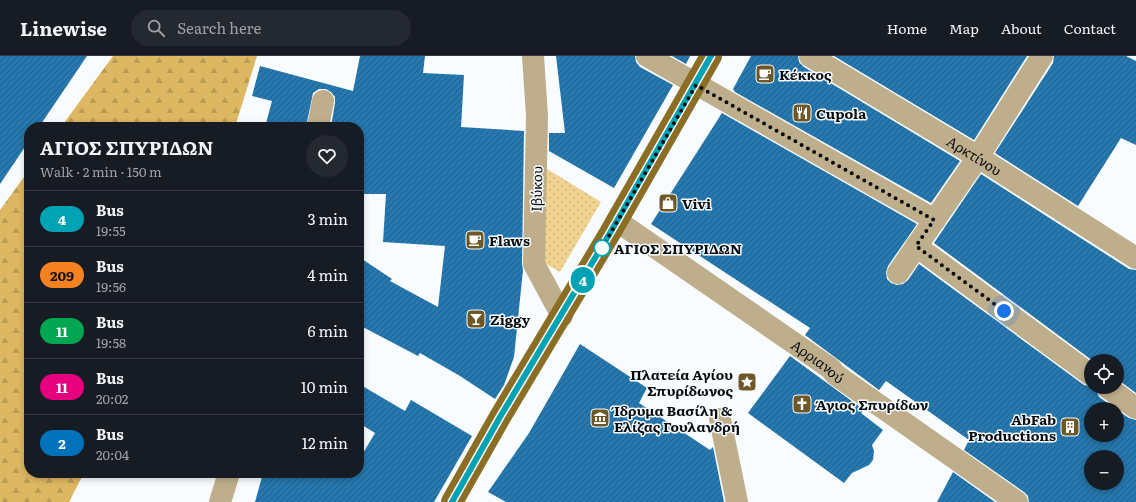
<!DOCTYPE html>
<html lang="en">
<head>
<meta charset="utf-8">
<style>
  :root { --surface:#171b24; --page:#242831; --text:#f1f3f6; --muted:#9ea1a6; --line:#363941 }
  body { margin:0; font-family:Literata,serif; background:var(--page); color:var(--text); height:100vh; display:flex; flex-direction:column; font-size:15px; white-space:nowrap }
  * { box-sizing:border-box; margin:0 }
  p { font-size:13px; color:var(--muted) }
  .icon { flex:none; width:22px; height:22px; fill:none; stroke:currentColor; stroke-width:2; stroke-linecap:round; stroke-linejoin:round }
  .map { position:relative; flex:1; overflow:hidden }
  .panel { position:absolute; left:24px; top:66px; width:340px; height:356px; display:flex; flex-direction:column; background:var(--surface); border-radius:16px; box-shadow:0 2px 6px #0003 }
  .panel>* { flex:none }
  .badge { padding:0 8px; border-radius:13px; font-size:14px; line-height:26px }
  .controls { position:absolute; left:1084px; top:298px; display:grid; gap:8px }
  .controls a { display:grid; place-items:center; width:40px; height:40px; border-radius:50%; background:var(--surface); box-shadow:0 2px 6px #0003; font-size:20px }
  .you { position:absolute; width:20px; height:20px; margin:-10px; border:3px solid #fff; border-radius:50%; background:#1a73e8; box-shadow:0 0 0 6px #1a73e833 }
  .map>.badge { position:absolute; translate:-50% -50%; box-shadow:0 0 0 2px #fff }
  .round { display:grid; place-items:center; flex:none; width:42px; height:42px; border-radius:21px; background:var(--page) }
  .headline { display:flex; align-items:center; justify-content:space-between; height:68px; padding:0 16px }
  h1 { font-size:19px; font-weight:700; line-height:30px }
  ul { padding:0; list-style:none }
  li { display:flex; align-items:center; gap:12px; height:56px; padding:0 16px; border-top:1px solid var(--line) }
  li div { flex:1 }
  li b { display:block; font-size:15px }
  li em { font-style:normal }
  li .badge { min-width:44px; font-weight:700; text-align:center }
  header { display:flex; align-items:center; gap:24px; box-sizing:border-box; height:56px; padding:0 20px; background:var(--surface); border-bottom:1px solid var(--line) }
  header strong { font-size:19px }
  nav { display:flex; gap:22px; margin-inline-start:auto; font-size:14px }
  .search { width:280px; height:36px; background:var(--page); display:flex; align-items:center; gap:10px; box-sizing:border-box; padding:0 14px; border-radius:22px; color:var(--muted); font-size:15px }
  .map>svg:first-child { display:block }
</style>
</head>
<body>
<header>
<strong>Linewise</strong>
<div class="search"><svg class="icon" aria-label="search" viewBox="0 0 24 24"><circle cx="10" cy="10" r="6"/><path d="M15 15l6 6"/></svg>Search here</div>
<nav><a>Home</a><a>Map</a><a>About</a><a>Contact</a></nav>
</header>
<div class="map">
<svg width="1136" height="446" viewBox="0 0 1136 446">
  <defs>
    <pattern id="grass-dots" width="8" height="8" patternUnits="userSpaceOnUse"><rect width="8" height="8" fill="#f0d291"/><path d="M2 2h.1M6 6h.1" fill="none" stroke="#ccb37c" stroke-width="1.8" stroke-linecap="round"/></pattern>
    <pattern id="forest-firs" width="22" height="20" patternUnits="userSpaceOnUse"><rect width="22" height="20" fill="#ddb761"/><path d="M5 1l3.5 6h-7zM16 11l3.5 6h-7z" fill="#bc9c53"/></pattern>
    <pattern id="building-hatch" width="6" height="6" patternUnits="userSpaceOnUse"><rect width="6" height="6" fill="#2678ae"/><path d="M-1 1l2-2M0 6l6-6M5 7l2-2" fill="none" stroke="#1f618c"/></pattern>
  </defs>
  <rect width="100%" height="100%" fill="#f8fcfe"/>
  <path fill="url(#grass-dots)" d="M539,108L601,146L560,216L541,205Z"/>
  <path fill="url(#forest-firs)" d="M113,0H257L235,71H61Z
    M29,114V417H84L69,446H0V154Z"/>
  <path fill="url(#building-hatch)" fill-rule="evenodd" d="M0,0H87L39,71H29V85L0,128Z
    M360,0H425L423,17L464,19L461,71L524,75L522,208L523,214L514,301L504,329L495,343L460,320L420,297L418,300L359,269V201L392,223L390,225L438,251L445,190L383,186L386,138H359V71H331L335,47V41L331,36L326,33H319L313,37L306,71H265L272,45L252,40L260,10L353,35Z
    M556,0H635L636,6L640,11L673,29L614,132L549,95V77H565Z
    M672,0H690L686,8Z
    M751,0H798L799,6L804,11L960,105L931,147L735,36L733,33Z
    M834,0H1027L974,84Z
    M1054,0H1126L1136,5V89L1121,82L1078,150L995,97L1053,7Z
    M722,57L917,168L888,210L886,216L887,223L891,227L897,229L903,228L908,224L919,208L1084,329L1095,331L1099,341L1116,353H1091V379H1117V354L1129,362L1136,364V446H1029L1028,440L1024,436L964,394L969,384L886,325L879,334L805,279L810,272L651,168ZM1091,401H1117V427H1091Z
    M981,118L1129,213L1136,214V337L1117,323V305H1093L934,187Z
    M580,288L647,332L639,347L710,394L713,391L724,446H506L488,436L529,377Z
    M790,300L864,354L861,357L883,374L872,389L874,395L873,404L869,409L852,417L844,427L748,357Z
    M359,328L405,355L411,344L472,380L434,446H255L263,417H359V404L375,377L359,367Z
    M953,416L995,446H937Z"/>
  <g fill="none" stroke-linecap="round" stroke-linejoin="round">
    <g stroke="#bfae8b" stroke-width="22">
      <path d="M533,0L537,60L534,208L562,260"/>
      <path d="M647,0L935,164"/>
      <path id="s1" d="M810,0L978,101L1136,202"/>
      <path d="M318,71L323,45"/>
      <path id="s2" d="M617,165L830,312L836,319L1017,446"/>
      <path d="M916,190L1091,319"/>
      <path d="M898,217L978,101L1042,0"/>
      <path d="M1107,331L1136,352"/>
      <path d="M720,363L737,446"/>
      <path d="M220,446L229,417"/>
    </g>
    <path stroke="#8b6d24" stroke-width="22" d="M452,446L500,361L610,177L711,0"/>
  </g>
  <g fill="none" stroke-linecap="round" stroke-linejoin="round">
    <defs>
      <path id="line" d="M452,446L500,361L610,177L711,0"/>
    </defs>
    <use href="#line" stroke="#fff" stroke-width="9"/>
    <use href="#line" stroke="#00a3b4" stroke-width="6"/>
    <path stroke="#070c11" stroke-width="4" stroke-dasharray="0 7.2" d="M602,192L696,29L934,164L916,190L1004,255"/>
  </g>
  <defs>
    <symbol id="cafe-square" viewBox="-11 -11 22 22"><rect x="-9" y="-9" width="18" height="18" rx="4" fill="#6e5828" stroke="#f8fcfe"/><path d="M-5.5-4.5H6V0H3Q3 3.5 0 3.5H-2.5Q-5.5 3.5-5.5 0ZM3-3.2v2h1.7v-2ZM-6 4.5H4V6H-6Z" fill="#fff"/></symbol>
    <symbol id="restaurant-square" viewBox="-11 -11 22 22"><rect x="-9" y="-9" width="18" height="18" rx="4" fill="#6e5828" stroke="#f8fcfe"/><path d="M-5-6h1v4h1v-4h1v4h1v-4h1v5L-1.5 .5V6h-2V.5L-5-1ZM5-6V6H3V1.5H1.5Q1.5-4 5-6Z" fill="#fff"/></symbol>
    <symbol id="shop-square" viewBox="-11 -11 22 22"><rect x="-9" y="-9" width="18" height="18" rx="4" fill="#6e5828" stroke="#f8fcfe"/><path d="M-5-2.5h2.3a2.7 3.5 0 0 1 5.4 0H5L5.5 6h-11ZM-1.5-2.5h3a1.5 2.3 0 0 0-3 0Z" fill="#fff"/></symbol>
    <symbol id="bar-square" viewBox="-11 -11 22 22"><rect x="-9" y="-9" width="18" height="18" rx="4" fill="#6e5828" stroke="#f8fcfe"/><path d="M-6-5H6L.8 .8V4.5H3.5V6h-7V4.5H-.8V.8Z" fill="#fff"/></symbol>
    <symbol id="sight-square" viewBox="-11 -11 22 22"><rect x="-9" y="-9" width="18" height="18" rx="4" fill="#6e5828" stroke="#f8fcfe"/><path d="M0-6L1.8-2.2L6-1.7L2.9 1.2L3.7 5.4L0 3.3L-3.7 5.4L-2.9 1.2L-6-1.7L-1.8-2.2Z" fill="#fff"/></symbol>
    <symbol id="church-square" viewBox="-11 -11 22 22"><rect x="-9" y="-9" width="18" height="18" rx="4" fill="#6e5828" stroke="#f8fcfe"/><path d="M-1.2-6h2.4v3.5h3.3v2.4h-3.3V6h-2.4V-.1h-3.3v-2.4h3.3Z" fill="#fff"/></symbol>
    <symbol id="museum-square" viewBox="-11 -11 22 22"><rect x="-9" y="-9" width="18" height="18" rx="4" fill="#6e5828" stroke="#f8fcfe"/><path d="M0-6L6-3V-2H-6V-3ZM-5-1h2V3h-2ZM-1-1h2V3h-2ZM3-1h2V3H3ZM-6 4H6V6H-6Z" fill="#fff"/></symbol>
    <symbol id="building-square" viewBox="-11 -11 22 22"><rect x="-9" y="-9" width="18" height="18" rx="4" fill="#6e5828" stroke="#f8fcfe"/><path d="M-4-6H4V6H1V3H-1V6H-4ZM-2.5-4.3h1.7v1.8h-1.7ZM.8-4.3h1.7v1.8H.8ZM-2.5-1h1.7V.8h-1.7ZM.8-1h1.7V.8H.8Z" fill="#fff"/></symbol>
  </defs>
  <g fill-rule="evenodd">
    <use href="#cafe-square" x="754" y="7" width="22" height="22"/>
    <use href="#restaurant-square" x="791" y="46" width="22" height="22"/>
    <use href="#shop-square" x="657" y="136" width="22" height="22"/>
    <use href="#cafe-square" x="464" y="173" width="22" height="22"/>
    <use href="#bar-square" x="465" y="252" width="22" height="22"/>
    <use href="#sight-square" x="736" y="315" width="22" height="22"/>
    <use href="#church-square" x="791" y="337" width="22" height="22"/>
    <use href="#museum-square" x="589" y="351" width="22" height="22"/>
    <use href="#building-square" x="1059" y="360" width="22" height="22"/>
  </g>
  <circle fill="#fff" stroke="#00a3b4" stroke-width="2" cx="602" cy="192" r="8"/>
  <g text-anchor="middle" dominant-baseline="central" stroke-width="3" stroke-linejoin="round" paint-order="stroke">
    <g font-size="14" font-weight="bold" fill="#070c11" stroke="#f8fcfe" text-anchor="start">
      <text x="779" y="18">Κέκκος</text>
      <text x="816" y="57">Cupola</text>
      <text x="682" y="147">Vivi</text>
      <text x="489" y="184">Flaws</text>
      <text x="490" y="263">Ziggy</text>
      <text x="733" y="318" text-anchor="end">Πλατεία Αγίου<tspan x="733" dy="16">Σπυρίδωνος</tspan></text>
      <text x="816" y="348">Άγιος Σπυρίδων</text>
      <text x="614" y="354">Ίδρυμα Βασίλη &amp;<tspan x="614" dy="16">Ελίζας Γουλανδρή</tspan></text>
      <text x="1056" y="363" text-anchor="end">AbFab<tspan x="1056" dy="16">Productions</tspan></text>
    </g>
    <g font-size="14" fill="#070c11" stroke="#f8fcfe">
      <text stroke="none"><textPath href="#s1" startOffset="192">Αρκτίνου</textPath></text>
      <text transform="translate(536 133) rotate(-89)">Ιβύκου</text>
      <text stroke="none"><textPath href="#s2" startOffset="245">Αρριανού</textPath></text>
    </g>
    <g font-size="14" font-weight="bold" fill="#070c11" stroke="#f8fcfe" text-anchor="start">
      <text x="614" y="192">ΑΓΙΟΣ ΣΠΥΡΙΔΩΝ</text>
    </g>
  </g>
</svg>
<div class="controls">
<a><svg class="icon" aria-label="locate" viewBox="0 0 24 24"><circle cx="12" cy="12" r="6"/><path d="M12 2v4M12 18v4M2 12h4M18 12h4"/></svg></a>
<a>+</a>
<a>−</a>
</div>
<div class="you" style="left:1004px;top:255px"></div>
<b class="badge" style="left:583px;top:224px;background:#00a3b4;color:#fff">4</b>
<section class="panel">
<div class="headline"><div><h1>ΑΓΙΟΣ ΣΠΥΡΙΔΩΝ</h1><p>Walk · 2 min · 150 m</p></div><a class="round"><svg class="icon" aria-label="heart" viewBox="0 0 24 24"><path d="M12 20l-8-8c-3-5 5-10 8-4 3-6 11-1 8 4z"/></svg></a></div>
<ul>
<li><span class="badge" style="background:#00a3b4;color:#fff">4</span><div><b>Bus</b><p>19:55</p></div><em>3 min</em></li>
<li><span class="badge" style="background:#f58220;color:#111">209</span><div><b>Bus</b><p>19:56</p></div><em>4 min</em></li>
<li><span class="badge" style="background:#00a651;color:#fff">11</span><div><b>Bus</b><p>19:58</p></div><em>6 min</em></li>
<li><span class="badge" style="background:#e6007e;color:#fff">11</span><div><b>Bus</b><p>20:02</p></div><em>10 min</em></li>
<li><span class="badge" style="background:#0072bc;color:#fff">2</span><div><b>Bus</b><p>20:04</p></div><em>12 min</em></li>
</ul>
</section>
</div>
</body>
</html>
